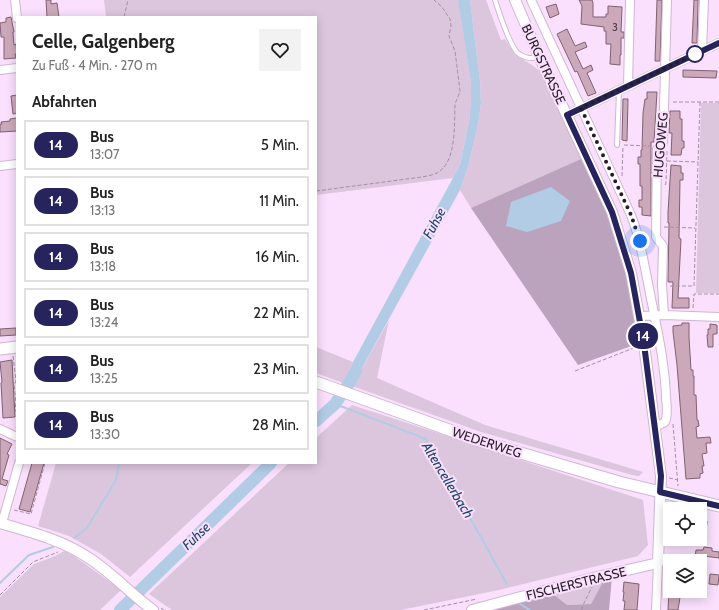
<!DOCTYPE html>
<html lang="de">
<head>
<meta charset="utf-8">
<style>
  :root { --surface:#fff; --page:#f2f2f2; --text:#222; --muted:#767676; --line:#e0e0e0 }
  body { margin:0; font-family:Cabin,sans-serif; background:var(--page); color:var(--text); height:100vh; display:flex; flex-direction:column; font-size:15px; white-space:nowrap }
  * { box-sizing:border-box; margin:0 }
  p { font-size:13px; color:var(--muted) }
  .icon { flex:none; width:22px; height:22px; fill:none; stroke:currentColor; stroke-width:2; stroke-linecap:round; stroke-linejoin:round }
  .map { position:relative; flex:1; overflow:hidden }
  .sheet { position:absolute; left:16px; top:16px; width:301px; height:448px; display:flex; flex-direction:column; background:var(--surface); border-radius:0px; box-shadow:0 2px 10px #0003 }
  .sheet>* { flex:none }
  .badge { padding:0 8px; border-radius:13px; font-size:14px; line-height:26px }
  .fabs { position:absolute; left:663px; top:502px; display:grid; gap:8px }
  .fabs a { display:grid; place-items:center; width:44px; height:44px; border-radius:0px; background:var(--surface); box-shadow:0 2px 10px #0003; font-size:20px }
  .you { position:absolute; width:20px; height:20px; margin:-10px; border:3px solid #fff; border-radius:50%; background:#1a73e8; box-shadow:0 0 0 6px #1a73e833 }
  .map>.badge { position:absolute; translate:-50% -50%; box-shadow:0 0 0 2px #fff }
  h2 { padding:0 16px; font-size:15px; line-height:36px }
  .round { display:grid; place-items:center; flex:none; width:42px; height:42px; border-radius:0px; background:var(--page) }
  .headline { display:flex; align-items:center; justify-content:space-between; height:68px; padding:0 16px }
  h1 { font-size:19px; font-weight:800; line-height:30px }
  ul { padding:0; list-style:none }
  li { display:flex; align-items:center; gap:12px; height:50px; margin:0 8px 6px; padding:0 8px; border:2px solid var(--line); border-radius:0px }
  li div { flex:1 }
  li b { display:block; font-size:15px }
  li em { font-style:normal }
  li .badge { min-width:44px; font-weight:700; text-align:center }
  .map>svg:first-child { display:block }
</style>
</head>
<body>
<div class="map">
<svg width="719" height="610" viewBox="0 0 719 610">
  <rect width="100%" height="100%" fill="#fae0fd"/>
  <path fill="#dcc6de" d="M104,0H458L459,4L471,83V101L469,122L460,165L453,178L316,195V17H106Z
    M470,0H486L501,40L505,39L515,55L532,65L543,74L583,158L471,208L460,190L468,167L478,125L481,103L480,81Z
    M701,103H719V293H696Z
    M389,320L377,378L485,425L643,472L639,476L632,475L481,432L352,386Z
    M316,347L353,362L343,383L316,373Z
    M352,405L643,500L648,545L638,556L499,590L401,610H172L149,594L289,463H316V438Z
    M56,463H252L130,577L101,554L69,536L38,526Z
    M66,550L121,590L100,610H0V597L34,564L53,557Z
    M605,578L591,604L567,605L552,593Z"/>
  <path fill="#bba3bd" d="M583,158L607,214L627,274L640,343L578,365L471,208Z
    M612,577L609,610H488L552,593L567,605L591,604L605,578Z"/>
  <path fill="#b2cce6" d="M458,0H470L480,81L481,103L478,125L468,167L460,190L352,386L343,383L353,362L460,165L469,122L471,101V83Z
    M551,187L570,201L561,221L527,232L506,226L511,202Z"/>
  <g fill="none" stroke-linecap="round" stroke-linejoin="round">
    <path stroke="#b2cce6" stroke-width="2" d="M335,404L426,439L507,584
      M74,538L87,528L116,480L119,463
      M0,583L29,555L53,547
      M520,604L530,610"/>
    <path stroke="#b2cce6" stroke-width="12" d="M316,421L335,404L348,385L356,371
      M120,610L271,463"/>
  </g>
  <path fill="#cca9ba" stroke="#806171" d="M46,0H51V4L57,3L59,17H47Z
    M579,0H592L593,3V17H606V14H608V6L622,7L621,32H624V38H621V55H620V65L610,64L611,44H606V31H604V27L581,24L582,6Z
    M657,0H662L660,61H655Z
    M694,0H698L697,43H692Z
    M556,4L559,14L550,18L546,7Z
    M11,17L14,32H13L14,45L16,44L17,54H15L16,58L4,59V37H1L0,23L6,22V18Z
    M567,29L575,46L585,42L587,47L575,52L583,69L591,65L593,70L587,73L596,93L588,96L577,71L575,72L557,34Z
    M683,70L717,71L716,78L683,77Z
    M647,92H657L654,142H651V216L642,215V207H639V200H642V186H640V164H638V157H641V150H642L643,113L645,99H647Z
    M17,95V113L13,114L11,96Z
    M623,99H628L627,141L622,140Z
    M670,111H680V119H682V141H684V148H682L681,155H671L672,133H669Z
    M17,118V131L0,132V124H2L1,122L10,121V119Z
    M671,165L681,166V173H683V180H680L679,238L681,239L678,298H689V308H672L673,282H668L669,223H668V212Z
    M682,323H689V337L691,370H693V376H694V395H696L697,420H698L699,426L696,427L697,438L710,437L711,443H706L707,453L702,454L704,466H702L703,473L700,474V478L686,479L677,365L673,332V326L682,325Z
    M710,324L717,325V334H713V347H708L707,335H708V329H710Z
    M16,328V335L0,336V329Z
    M12,360L15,417L3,418L1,383L2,382L0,362Z
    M0,438L12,444L7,454L9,455L2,479L8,481L6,486L0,484Z
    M32,463H44L30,512L19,509Z
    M700,520L707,521L706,533L700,532Z
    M704,547L712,548V551L719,552V558L704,556V559L695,558L696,550H703Z
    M710,574L719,575L718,585L709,584Z
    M624,582L639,584L637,610H624L625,601H623L624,592H623Z
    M669,591H681L678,610H668Z"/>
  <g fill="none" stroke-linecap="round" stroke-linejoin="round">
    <defs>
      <path id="service" d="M495,0C499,12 510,48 519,54C526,59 532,58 540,58
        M617,145L619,91"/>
      <path id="minor" d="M15,0L17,18
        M531,0L631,215C640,237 643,259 648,283C655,321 665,359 666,398C667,406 668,415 665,422L655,427
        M702,51L704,0
        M0,70L17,68
        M628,86L630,0
        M567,115L719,43
        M0,166L17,164
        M664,315L662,285L663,246L656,237L657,149L663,142L667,0
        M640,316L664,315L719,317
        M0,429L17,437
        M2,523L19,463
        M656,610L658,563"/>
      <path id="tertiary" d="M0,523C31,532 62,540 89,558C112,573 131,594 153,610
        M472,610L597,577L658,563L661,476L644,344L631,273L612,212L540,58L515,0"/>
      <path id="secondary" d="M0,349L17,347
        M316,382L477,440L619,482L719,506"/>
    </defs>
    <use href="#service" stroke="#cfb6d2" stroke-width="6"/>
    <use href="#minor" stroke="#cfb6d2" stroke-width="10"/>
    <use href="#tertiary" stroke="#cfb6d2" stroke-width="12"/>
    <use href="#secondary" stroke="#cfb6d2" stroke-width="13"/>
    <path stroke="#a490a6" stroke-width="1" stroke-dasharray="4 2" stroke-linecap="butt" d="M124,17L128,0
      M673,102H719
      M624,145L650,146
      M667,161L698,162
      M622,176L623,146
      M665,185L666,183L667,150
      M316,191L422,177C427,176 433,175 437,173C457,162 454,124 455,106C455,101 459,96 460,91L455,51L449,36L451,26L450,19L442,7L434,0
      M664,227L695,228
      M670,286H694L700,102
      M693,308L694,294H719
      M13,356L16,381L14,385L16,402L15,411H17
      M575,371L636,347
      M673,424L678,486
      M16,428L17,425
      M669,478L678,480
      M14,510L31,514L45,463
      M0,595L33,562L58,552
      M161,608L164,610
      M424,610L477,599
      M582,610V607L592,587"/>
    <use href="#service" stroke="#fff" stroke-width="4"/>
    <use href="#minor" stroke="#fff" stroke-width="8"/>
    <use href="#tertiary" stroke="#fff" stroke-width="10"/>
    <use href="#secondary" stroke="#fff" stroke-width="11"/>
  </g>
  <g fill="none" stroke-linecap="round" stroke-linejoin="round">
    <defs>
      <path id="line" d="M719,43L567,115L612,212L631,273L644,344L661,476L660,492L719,506"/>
    </defs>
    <use href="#line" stroke="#fff" stroke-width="9"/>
    <use href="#line" stroke="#27235c" stroke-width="6"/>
    <path stroke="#271d28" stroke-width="4" stroke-dasharray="0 7.2" d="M640,241L631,215L581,108L695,54"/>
  </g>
  <circle fill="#fff" stroke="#27235c" stroke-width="2" cx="695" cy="54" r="8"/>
  <g text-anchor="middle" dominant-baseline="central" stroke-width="4" stroke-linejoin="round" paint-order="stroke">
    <g font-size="11" fill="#50404c">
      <text x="615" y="27">3</text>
    </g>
    <g font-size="13" fill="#271d28" stroke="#fae0fd">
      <text transform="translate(544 64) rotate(65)">BURGSTRASSE</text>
      <text transform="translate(660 145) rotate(-85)">HUGOWEG</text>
      <text transform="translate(487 442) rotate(18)">WEDERWEG</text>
      <text transform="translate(576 583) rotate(-14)">FISCHERSTRASSE</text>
    </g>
    <g font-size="14" font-style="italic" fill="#20496c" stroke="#fae0fd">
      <text transform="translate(434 223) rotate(-62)">Fuhse</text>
      <text transform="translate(448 480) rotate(59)">Altencellerbach</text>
      <text transform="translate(196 536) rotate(-44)">Fuhse</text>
    </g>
  </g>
</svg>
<div class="fabs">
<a><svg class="icon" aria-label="locate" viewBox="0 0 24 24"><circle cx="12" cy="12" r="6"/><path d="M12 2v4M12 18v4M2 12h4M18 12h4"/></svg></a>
<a><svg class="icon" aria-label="layers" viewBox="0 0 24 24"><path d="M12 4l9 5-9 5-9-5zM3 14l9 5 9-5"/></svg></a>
</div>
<div class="you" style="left:640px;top:241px"></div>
<b class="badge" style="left:643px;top:336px;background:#27235c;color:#fff">14</b>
<section class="sheet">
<div class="headline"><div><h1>Celle, Galgenberg</h1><p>Zu Fuß · 4 Min. · 270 m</p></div><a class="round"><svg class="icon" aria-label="heart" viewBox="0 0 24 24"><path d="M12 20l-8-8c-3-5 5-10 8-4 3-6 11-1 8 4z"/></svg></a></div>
<h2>Abfahrten</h2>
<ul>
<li><span class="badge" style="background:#27235c;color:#fff">14</span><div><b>Bus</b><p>13:07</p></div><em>5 Min.</em></li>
<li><span class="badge" style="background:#27235c;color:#fff">14</span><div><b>Bus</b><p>13:13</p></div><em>11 Min.</em></li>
<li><span class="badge" style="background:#27235c;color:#fff">14</span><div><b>Bus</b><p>13:18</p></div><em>16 Min.</em></li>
<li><span class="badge" style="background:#27235c;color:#fff">14</span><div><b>Bus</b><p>13:24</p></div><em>22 Min.</em></li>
<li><span class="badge" style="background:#27235c;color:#fff">14</span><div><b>Bus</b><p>13:25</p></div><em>23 Min.</em></li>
<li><span class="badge" style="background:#27235c;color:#fff">14</span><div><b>Bus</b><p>13:30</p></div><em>28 Min.</em></li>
</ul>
</section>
</div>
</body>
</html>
